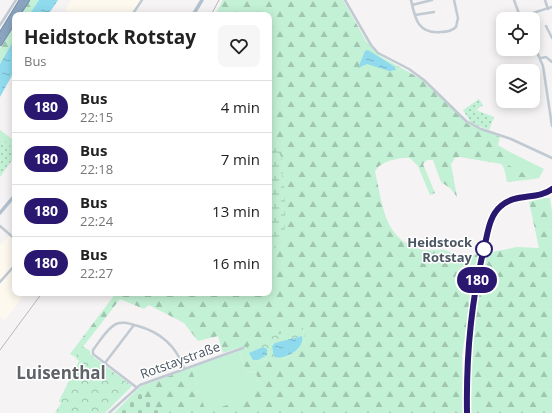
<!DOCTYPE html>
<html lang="en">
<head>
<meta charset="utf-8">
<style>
  :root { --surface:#fff; --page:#f6f6f6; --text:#222; --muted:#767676; --line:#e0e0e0 }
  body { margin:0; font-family:"Open Sans",sans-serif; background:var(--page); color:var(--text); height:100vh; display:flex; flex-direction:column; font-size:15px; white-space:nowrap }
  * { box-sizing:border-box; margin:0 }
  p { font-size:13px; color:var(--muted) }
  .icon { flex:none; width:22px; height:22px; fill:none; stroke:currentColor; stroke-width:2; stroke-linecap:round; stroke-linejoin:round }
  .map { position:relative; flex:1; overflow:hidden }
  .sheet { position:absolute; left:12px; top:12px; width:260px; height:284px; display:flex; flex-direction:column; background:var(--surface); border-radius:8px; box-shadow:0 2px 10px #0003 }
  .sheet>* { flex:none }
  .badge { padding:0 8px; border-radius:13px; font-size:14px; line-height:26px }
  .buttons { position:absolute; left:496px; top:12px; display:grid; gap:8px }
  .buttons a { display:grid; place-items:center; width:44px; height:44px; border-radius:8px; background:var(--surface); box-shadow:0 2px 10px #0003; font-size:20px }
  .map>.badge { position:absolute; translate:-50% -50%; box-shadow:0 0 0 2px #fff }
  .round { display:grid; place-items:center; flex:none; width:42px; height:42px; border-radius:8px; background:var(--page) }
  .overview { display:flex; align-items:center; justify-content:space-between; height:68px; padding:0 12px }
  h1 { font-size:19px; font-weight:700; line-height:30px }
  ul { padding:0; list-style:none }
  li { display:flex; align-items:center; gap:12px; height:52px; padding:0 12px; border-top:1px solid var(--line) }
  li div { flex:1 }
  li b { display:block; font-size:15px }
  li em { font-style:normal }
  li .badge { min-width:44px; font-weight:700; text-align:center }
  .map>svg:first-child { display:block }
</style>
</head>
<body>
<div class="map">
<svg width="552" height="413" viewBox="0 0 552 413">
  <defs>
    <pattern id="forest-firs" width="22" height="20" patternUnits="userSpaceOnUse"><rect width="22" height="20" fill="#c3f1d5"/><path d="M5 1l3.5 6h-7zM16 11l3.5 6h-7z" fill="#a0c6b0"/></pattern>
    <pattern id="wetland-marsh" width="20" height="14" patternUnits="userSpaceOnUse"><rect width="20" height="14" fill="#c3f1d5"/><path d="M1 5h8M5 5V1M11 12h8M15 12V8" fill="none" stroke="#a0c6b0"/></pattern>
    <pattern id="cemetery-stones" width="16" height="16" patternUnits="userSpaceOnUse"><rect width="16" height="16" fill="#c3f1d5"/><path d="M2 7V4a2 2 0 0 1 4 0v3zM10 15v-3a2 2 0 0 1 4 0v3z" fill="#a0c6b0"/></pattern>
    <pattern id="park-crowns" width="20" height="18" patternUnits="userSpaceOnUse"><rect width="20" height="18" fill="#c3f1d5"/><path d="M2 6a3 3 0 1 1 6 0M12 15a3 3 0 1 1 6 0" fill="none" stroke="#a0c6b0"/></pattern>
    <pattern id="garden-dots" width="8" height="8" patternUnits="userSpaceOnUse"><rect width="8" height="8" fill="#c3f1d5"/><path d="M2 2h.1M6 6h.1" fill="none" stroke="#a0c6b0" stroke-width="1.8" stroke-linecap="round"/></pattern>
    <pattern id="water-ripples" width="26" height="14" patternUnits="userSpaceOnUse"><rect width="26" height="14" fill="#90daee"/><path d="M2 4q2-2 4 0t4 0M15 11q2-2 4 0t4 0" fill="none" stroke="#78b4c4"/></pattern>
  </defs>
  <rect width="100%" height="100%" fill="#f5f3f3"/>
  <path fill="#fdf9ef" d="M71,0H144L134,15H73L65,10Z
    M11,233L15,237V293H26L5,320L0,317V245Z"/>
  <path fill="#c3f1d5" d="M506,150L544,169L539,178L535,179L501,162Z
    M239,351L247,373L255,371L259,383L255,396L206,413L191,368Z"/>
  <path fill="url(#forest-firs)" fill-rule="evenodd" d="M30,0H39L29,15H20Z
    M223,0H343L366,41L380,56L421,79L468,124L500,137L498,145L506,150L502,162L535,179L507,182L504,168L501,164L460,157L455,158L451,164L457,197L450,188L441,182L433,160H427L423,164L435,193L430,195L418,166L410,158C400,157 378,162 375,172C383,204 383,238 419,249C428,252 436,249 444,250C451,251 454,256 460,258L480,253L469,307L462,356L463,413H161L137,390L142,386L191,368L206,412L254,396L251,385L259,382L255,371L247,373L238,348L223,353L218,336L198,341L184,323L149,305L144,309L120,299L75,357L70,354L116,293H269V15H215ZM303,329L305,340L296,353L283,359H267L255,362L248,358V356Z
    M15,24V38L0,64V48Z
    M0,130L12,139L15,144L12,148L0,138Z
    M543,198H550L552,212V413H469V375L472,327L482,261L492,252L517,247L539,248L529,202Z"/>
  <path fill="url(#wetland-marsh)" d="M269,134L270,141L280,154L285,167L282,175C286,189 284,190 285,203C285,219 287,231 280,246L269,250Z"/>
  <path fill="url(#cemetery-stones)" d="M137,390L161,413H114Z"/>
  <path fill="url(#park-crowns)" d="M303,328L305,340L296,353L283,359H267L255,362L248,358L245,348C266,337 279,333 303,328Z
    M83,346L90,351L91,355L132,386L105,413H55L61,403L59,401L79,361L75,357Z"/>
  <path fill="url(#garden-dots)" d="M479,99L483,105L476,110L494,117L489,130L471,123L463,110Z
    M0,138L15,150V156L0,177Z"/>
  <path fill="url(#water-ripples)" d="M39,0H58L48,15H29Z
    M15,38V70L0,97V64Z
    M368,50L395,67L396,70L389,71L367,64L358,68L365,51Z
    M302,336C305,349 285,360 274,357L272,346L275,343Z
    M263,347L267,349V355L258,360H253L249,353Z"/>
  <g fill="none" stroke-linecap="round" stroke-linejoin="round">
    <defs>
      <path id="highway" d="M17,15L27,0
        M0,36L22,0
        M0,43L15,19"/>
    </defs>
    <use href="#highway" stroke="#7690ad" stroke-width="6"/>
    <path stroke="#c1cad2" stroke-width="2.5" d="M345,0L371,45L378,53L409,69L424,80L466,121L481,129L511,139L552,158
      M411,0C415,19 418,34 441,32C447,32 452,31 456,27L458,18L454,0
      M514,0L521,19
      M545,0L548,9
      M412,5L432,0
      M132,15L142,0
      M415,15L434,12
      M520,17L552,7
      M0,25L16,0
      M546,26L552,38
      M533,43L543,66L552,126
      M541,58L546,57L552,62
      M0,226L15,239
      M0,282L15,265
      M105,363L134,325
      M136,387L93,354V350C100,341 107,328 116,324C124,321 130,324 138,326C160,332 176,346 184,368
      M109,413L140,385L243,348
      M467,413C466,356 471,300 485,244C488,231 490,215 501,206C515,193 537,200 552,189"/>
    <path stroke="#b3c2d1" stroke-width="3.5" d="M193,15L202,0
      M0,213L15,195"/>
    <use href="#highway" stroke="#8ba5c1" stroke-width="4"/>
    <path stroke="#b5b8bd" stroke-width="1" d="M211,15L219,0
      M0,350L42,293"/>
  </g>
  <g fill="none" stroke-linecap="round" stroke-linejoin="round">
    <defs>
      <path id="line" d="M467,413C466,356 471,300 485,244C488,231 490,215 501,206C515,193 538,200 552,189"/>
    </defs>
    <use href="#line" stroke="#fff" stroke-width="9"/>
    <use href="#line" stroke="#291770" stroke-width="6"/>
  </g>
  <circle fill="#fff" stroke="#291770" stroke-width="2" cx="484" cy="249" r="8"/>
  <g text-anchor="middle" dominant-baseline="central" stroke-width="3" stroke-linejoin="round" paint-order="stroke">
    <g font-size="13" font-weight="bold" fill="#4a5661" stroke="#fff" text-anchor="end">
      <text x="472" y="242">Heidstock<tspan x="472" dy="15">Rotstay</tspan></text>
    </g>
    <g font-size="13" fill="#4a5661" stroke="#fff">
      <text transform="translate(180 360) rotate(-20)">Rotstaystraße</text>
    </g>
    <g font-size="17" font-weight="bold" fill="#5f6368" stroke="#fff">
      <text x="61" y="372">Luisenthal</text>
    </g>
  </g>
</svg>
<div class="buttons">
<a><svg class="icon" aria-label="locate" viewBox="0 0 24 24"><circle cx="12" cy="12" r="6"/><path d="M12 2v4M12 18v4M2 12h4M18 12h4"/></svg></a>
<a><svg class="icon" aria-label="layers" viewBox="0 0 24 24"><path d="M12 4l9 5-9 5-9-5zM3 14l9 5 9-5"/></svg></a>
</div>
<b class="badge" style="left:477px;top:280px;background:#291770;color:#fff">180</b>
<section class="sheet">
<div class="overview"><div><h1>Heidstock Rotstay</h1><p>Bus</p></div><a class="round"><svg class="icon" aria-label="heart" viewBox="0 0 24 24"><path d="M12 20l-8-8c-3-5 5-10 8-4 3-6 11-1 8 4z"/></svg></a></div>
<ul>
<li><span class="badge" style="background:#291770;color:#fff">180</span><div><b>Bus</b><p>22:15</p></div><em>4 min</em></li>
<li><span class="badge" style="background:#291770;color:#fff">180</span><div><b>Bus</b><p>22:18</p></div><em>7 min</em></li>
<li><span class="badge" style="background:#291770;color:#fff">180</span><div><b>Bus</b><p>22:24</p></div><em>13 min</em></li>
<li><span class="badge" style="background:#291770;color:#fff">180</span><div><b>Bus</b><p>22:27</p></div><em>16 min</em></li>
</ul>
</section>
</div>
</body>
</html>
